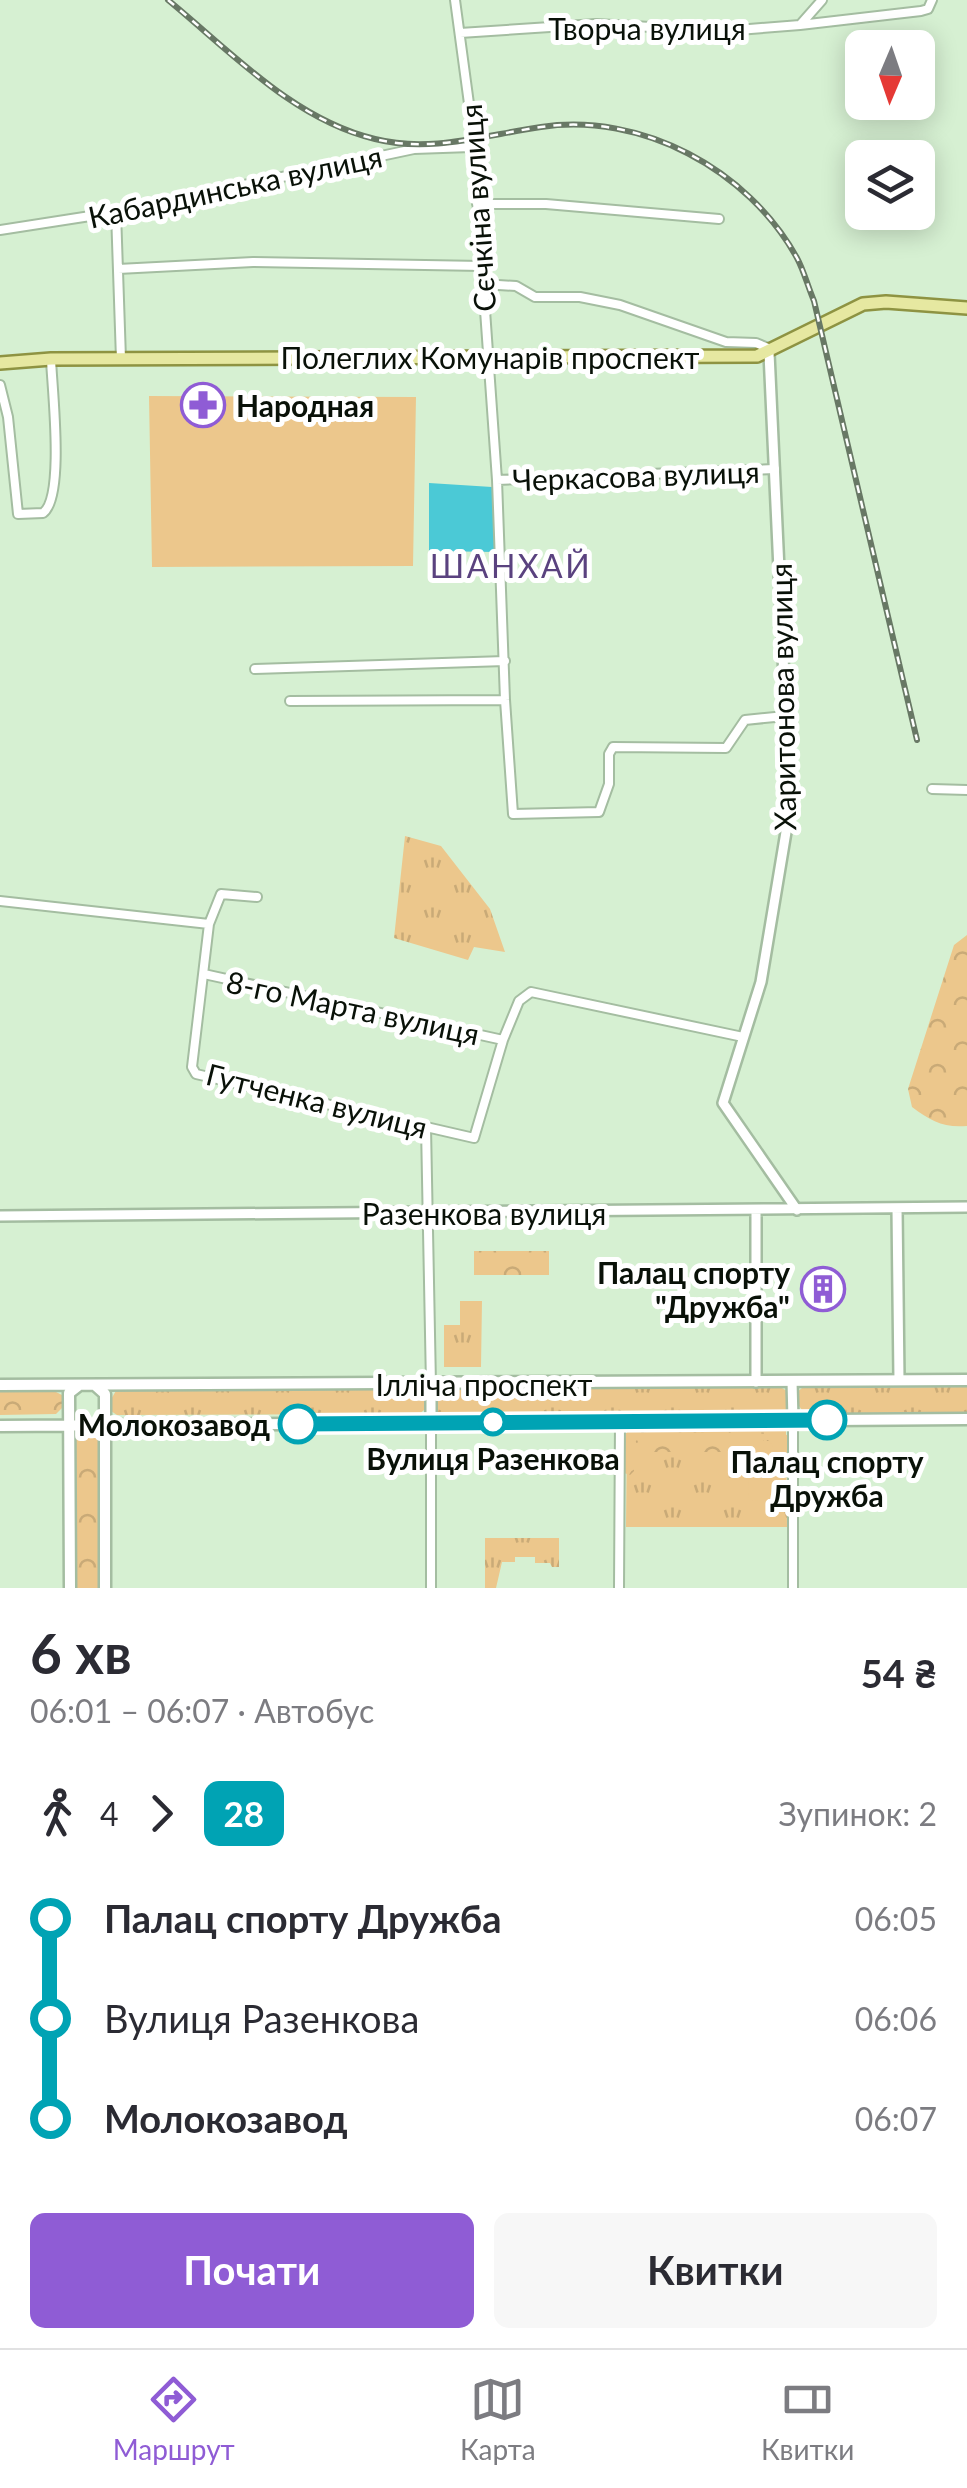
<!DOCTYPE html>
<html lang="uk">
<head>
<meta charset="utf-8">
<style>
  :root { --surface:#fff; --page:#f7f7f7; --text:#2b2b33; --muted:#7c7c81; --line:#e1e1e2; --accent:#8f5cd5 }
  body { margin:0; font-family:Lato,sans-serif; background:var(--page); color:var(--text); height:100vh; display:flex; flex-direction:column; font-size:38px; white-space:nowrap }
  * { box-sizing:border-box; margin:0 }
  p { font-size:32px; color:var(--muted) }
  .icon { flex:none; width:55px; height:55px; fill:none; stroke:currentColor; stroke-width:2; stroke-linecap:round; stroke-linejoin:round }
  .map { position:relative; height:1588px; overflow:hidden }
  .side { display:flex; flex-direction:column; background:var(--surface); flex:1 }
  .side>* { flex:none }
  .badge { padding:0 20px; border-radius:15px; font-size:35px; line-height:65px }
  .needle { width:65px; rotate:182deg }
  .buttons { position:absolute; left:845px; top:30px; display:grid; gap:20px }
  .buttons a { display:grid; place-items:center; width:90px; height:90px; border-radius:15px; background:var(--surface); box-shadow:0 5px 25px #0003; font-size:50px }
  .map>.badge { position:absolute; translate:-50% -50%; box-shadow:0 0 0 5px #fff }
  .legs { display:flex; align-items:center; gap:15px; height:110px; padding:0 30px; font-size:32px }
  .legs p { margin-inline-start:auto }
  .overview { display:flex; align-items:center; justify-content:space-between; height:170px; padding:0 30px }
  h1 { font-size:55px; font-weight:700; line-height:75px }
  .button { display:flex; gap:20px; margin-top:auto; padding:20px 30px }
  .button a { flex:1; height:115px; border-radius:15px; background:var(--accent); color:#fff; font-size:40px; font-weight:700; line-height:115px; text-align:center }
  .button a+a { background:var(--page); color:var(--text) }
  ul { padding:0 30px; list-style:none }
  li { display:flex; align-items:center; gap:35px; height:100px; font-size:38px }
  li i { display:grid; place-items:center; width:15px; height:100%; margin:0 12px; background:currentColor }
  li i::after { content:''; width:25px; height:25px; margin:-12px; border:8px solid; border-radius:50%; background:var(--surface) }
  li p { margin-inline-start:auto }
  li:first-child i { background:linear-gradient(#0000 50%,currentColor 0) }
  li:last-child i { background:linear-gradient(currentColor 50%,#0000 0) }
  .menu { display:flex; justify-content:space-around; align-items:center; height:140px; border-top:2px solid var(--line); background:var(--surface); font-size:28px; color:var(--muted) }
  .menu a { display:grid; justify-items:center; gap:5px }
  .menu .on { color:var(--accent) }
  .map>svg:first-child { display:block }
</style>
</head>
<body>
<div class="map">
<svg width="967" height="1588" viewBox="0 0 967 1588">
  <defs>
    <pattern id="grass-tufts" width="24" height="20" patternUnits="userSpaceOnUse" patternTransform="scale(2.5)"><rect width="24" height="20" fill="#ecc78c"/><path d="M3 7l-1-3M5 7V3M7 7l1-3M15 17l-1-3M17 17v-4M19 17l1-3" fill="none" stroke="#c9aa77"/></pattern>
    <pattern id="forest-crowns" width="20" height="18" patternUnits="userSpaceOnUse" patternTransform="scale(2.5)"><rect width="20" height="18" fill="#ecc78c"/><path d="M2 6a3 3 0 1 1 6 0M12 15a3 3 0 1 1 6 0" fill="none" stroke="#c9aa77"/></pattern>
  </defs>
  <rect width="100%" height="100%" fill="#d6f0d2"/>
  <path fill="url(#grass-tufts)" d="M405,836L441,846L490,909L505,952L474,947L468,960L394,938Z
    M460,1301H482L481,1367H444V1325H460Z
    M780,1387L789,1392V1408L780,1414L444,1417L437,1413L436,1394L443,1389Z
    M967,1387V1413L805,1414L796,1402L797,1392L802,1388Z
    M117,1389H419L428,1395V1407L419,1414L117,1415L111,1411L110,1401Z
    M627,1430H786L787,1527H626Z
    M485,1538H559V1567H552L550,1563H535V1557H515V1562H502L496,1588H485Z"/>
  <path fill="url(#forest-crowns)" d="M967,935V1126C943,1128 931,1121 912,1107L908,1089L954,945Z
    M474,1251H549V1275H474Z
    M0,1389H50L62,1395L64,1406L56,1414L0,1415Z
    M93,1432L102,1443L101,1588H72L73,1443L79,1433Z
    M730,1432L739,1439L748,1433L789,1435L787,1476L780,1475L774,1482L773,1446L768,1440L749,1443L746,1465L730,1454L733,1476L726,1481L714,1480L708,1471L723,1468L722,1452H643L637,1440L632,1445L634,1471L630,1475L621,1472L626,1433Z"/>
  <path fill="#ecc78c" d="M149,396L416,397L413,566L152,567Z
    M754,1441H769L773,1446L771,1500L753,1501L749,1498L748,1446Z"/>
  <path fill="#4bc9d6" d="M429,483L492,487L495,552L429,551Z"/>
  <g fill="none" stroke-linecap="round" stroke-linejoin="round">
    <defs>
      <path id="minor" d="M455,0L472,126L497,480L505,700L513,814L599,812L609,784V754L613,747L726,748L745,720L785,716
        M800,25L921,11L928,9L932,0
        M460,33L596,24L725,31L800,25L822,0
        M477,204H546L719,219
        M116,212L121,359
        M0,230L116,212L414,149L471,147
        M118,269L253,262L482,266
        M483,284L516,286L535,297H580L620,305L726,342L756,343L768,348L769,352
        M0,385L8,417L18,514L43,513C65,497 52,388 51,359
        M497,480L775,469
        M255,669L505,661
        M290,701L505,700
        M932,789L967,790
        M257,897L221,894L209,924L192,1067L196,1074L474,1138L503,1040L519,1001L531,992L743,1037
        M0,901L209,924
        M204,974L503,1040
        M426,1127L431,1385
        M431,1588V1423
        M619,1588L620,1422
        M793,1588V1420"/>
      <path id="tertiary" d="M769,353L790,808L761,982L723,1103L797,1210
        M897,1208L899,1380
        M756,1211V1382
        M0,1216L967,1207
        M792,1381L793,1420
        M431,1423V1385"/>
      <path id="secondary" d="M0,1385L967,1380
        M96,1386L105,1394V1588
        M0,1426L967,1419
        M70,1588L69,1393L78,1386"/>
      <path id="primary" d="M0,363L51,359L757,356L863,304L886,302L967,308"/>
    </defs>
    <use href="#minor" stroke="#a4bda1" stroke-width="12"/>
    <use href="#tertiary" stroke="#a4bda1" stroke-width="14"/>
    <use href="#secondary" stroke="#a4bda1" stroke-width="15"/>
    <use href="#primary" stroke="#8e9342" stroke-width="16"/>
    <use href="#minor" stroke="#fff" stroke-width="8"/>
    <use href="#tertiary" stroke="#fff" stroke-width="9"/>
    <use href="#secondary" stroke="#fff" stroke-width="10"/>
    <use href="#primary" stroke="#e6e8a1" stroke-width="11"/>
    <defs>
      <path id="rail" d="M168,0C230,51 294,120 375,139C431,153 485,135 541,127C641,112 748,169 797,258C804,271 808,287 814,301L917,740"/>
    </defs>
    <use href="#rail" stroke="#687865" stroke-width="6"/>
    <use href="#rail" stroke="#fff" stroke-width="2.5" stroke-dasharray="8" stroke-linecap="butt"/>
  </g>
  <g fill="none" stroke-linecap="round" stroke-linejoin="round">
    <defs>
      <path id="line-1" d="M298,1424L827,1420"/>
    </defs>
    <use href="#line-1" stroke="#fff" stroke-width="22"/>
    <use href="#line-1" stroke="#00a3b4" stroke-width="15"/>
  </g>
  <defs>
    <symbol id="pharmacy-ring" viewBox="-11 -11 22 22"><circle r="9.5" fill="#fff" stroke="#8f5cd5" stroke-width="1.5"/><path d="M-2-6h4v4h4v4h-4v4h-4v-4h-4v-4h4Z" fill="#8f5cd5"/></symbol>
    <symbol id="building-ring" viewBox="-11 -11 22 22"><circle r="9.5" fill="#fff" stroke="#8f5cd5" stroke-width="1.5"/><path d="M-4-6H4V6H1V3H-1V6H-4ZM-2.5-4.3h1.7v1.8h-1.7ZM.8-4.3h1.7v1.8H.8ZM-2.5-1h1.7V.8h-1.7ZM.8-1h1.7V.8H.8Z" fill="#8f5cd5"/></symbol>
  </defs>
  <g fill-rule="evenodd">
    <use href="#pharmacy-ring" x="178" y="380" width="50" height="50"/>
    <use href="#building-ring" x="798" y="1264" width="50" height="50"/>
  </g>
  <g fill="#fff" stroke="#00a3b4" stroke-width="5">
    <circle cx="827" cy="1420" r="18"/>
    <circle cx="493" cy="1422" r="12"/>
    <circle cx="298" cy="1424" r="18"/>
  </g>
  <g text-anchor="middle" dominant-baseline="central" stroke-width="10" stroke-linejoin="round" paint-order="stroke">
    <g font-size="30" fill="#091108" stroke="#fff">
      <text x="647" y="28">Творча вулиця</text>
      <text transform="translate(235 186) rotate(-12)">Кабардинська вулиця</text>
      <text transform="translate(477 208) rotate(-94)">Сєчкіна вулиця</text>
      <text x="490" y="357">Полеглих Комунарів проспект</text>
      <text transform="translate(636 475) rotate(-2)">Черкасова вулиця</text>
      <text transform="translate(782 697) rotate(-91)">Харитонова вулиця</text>
      <text transform="translate(353 1007) rotate(12)">8-го Марта вулиця</text>
      <text transform="translate(317 1100) rotate(14)">Гутченка вулиця</text>
      <text x="484" y="1213">Разенкова вулиця</text>
      <text x="484" y="1384">Ілліча проспект</text>
    </g>
    <g font-size="30" font-weight="bold" fill="#091108" stroke="#fff" text-anchor="start">
      <text x="236" y="405">Народная</text>
      <text x="790" y="1272" text-anchor="end">Палац спорту<tspan x="790" dy="34">"Дружба"</tspan></text>
    </g>
    <g font-size="30" font-weight="bold" fill="#091108" stroke="#fff">
      <text x="270" y="1424" text-anchor="end">Молокозавод</text>
      <text x="493" y="1458">Вулиця Разенкова</text>
      <text x="827" y="1461">Палац спорту<tspan x="827" dy="34">Дружба</tspan></text>
    </g>
    <g font-size="32" letter-spacing="2.5" fill="#5a427f" stroke="#fff">
      <text x="511" y="565">ШАНХАЙ</text>
    </g>
  </g>
</svg>
<div class="buttons">
<a><svg class="needle" viewBox="-14 -14 28 28"><path d="M0-13l5 13h-10z" fill="#e53935"/><path d="M0 13l5-13h-10z" fill="#7c7c81"/></svg></a>
<a><svg class="icon" aria-label="layers" viewBox="0 0 24 24"><path d="M12 4l9 5-9 5-9-5zM3 14l9 5 9-5"/></svg></a>
</div>
</div>
<section class="side">
<div class="overview"><div><h1>6 хв</h1><p>06:01 – 06:07 · Автобус</p></div><b>54 ₴</b></div>
<div class="legs"><svg class="icon" aria-label="walk" viewBox="0 0 24 24"><circle cx="13" cy="4" r="2"/><path d="M13 8l-2 6 4 7M11 14l-3 7M7 12l3-4h3l4 4"/></svg>4<svg class="icon" aria-label="forward" viewBox="0 0 24 24"><path d="M9 5l7 7-7 7"/></svg><b class="badge" style="background:#00a3b4;color:#fff">28</b><p>Зупинок: 2</p></div>
<ul>
<li><i style="color:#00a3b4"></i><b>Палац спорту Дружба</b><p>06:05</p></li>
<li><i style="color:#00a3b4"></i><span>Вулиця Разенкова</span><p>06:06</p></li>
<li><i style="color:#00a3b4"></i><b>Молокозавод</b><p>06:07</p></li>
</ul>
<div class="button"><a>Почати</a><a>Квитки</a></div>
</section>
<nav class="menu">
<a class="on"><svg class="icon" aria-label="directions" viewBox="0 0 24 24"><path d="M12 3l9 9-9 9-9-9zM9 14v-3h6M13 9l2 2-2 2"/></svg>Маршрут</a>
<a><svg class="icon" aria-label="map" viewBox="0 0 24 24"><path d="M3 6l6-2 6 2 6-2v14l-6 2-6-2-6 2zM9 4v14M15 6v14"/></svg>Карта</a>
<a><svg class="icon" aria-label="tickets" viewBox="0 0 24 24"><path d="M3 7h18v10H3zM15 7v10"/></svg>Квитки</a>
</nav>
</body>
</html>
